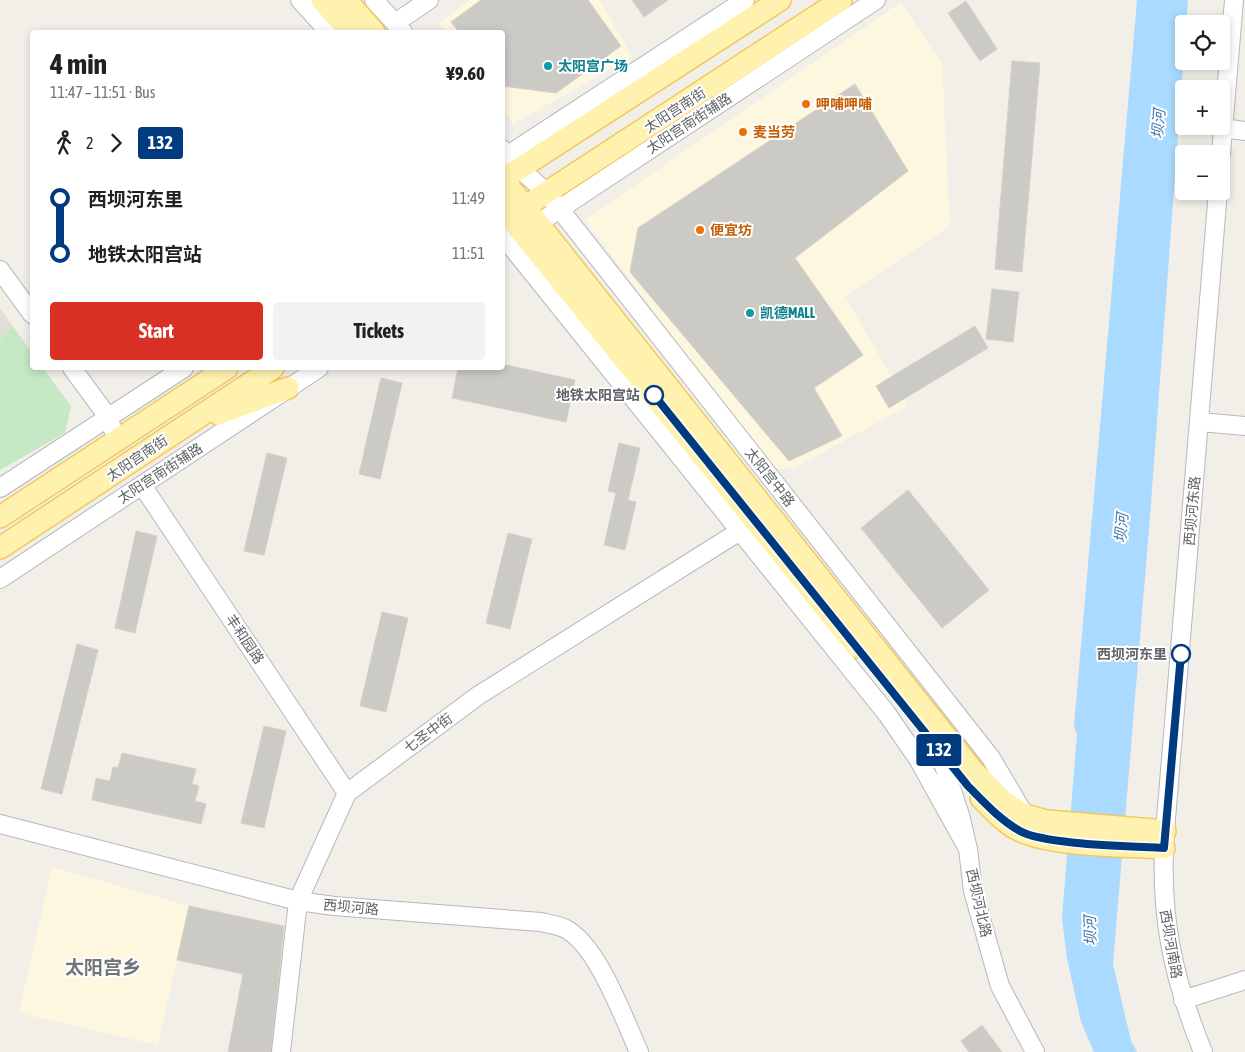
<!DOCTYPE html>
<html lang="en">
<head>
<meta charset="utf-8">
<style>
  :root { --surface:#fff; --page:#f2f2f2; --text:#202124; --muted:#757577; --accent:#d93025 }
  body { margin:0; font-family:"Asap Condensed","Noto Sans SC",sans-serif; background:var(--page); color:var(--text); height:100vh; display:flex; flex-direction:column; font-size:19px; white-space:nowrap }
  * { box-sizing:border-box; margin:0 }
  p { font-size:16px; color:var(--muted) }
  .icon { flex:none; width:28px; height:28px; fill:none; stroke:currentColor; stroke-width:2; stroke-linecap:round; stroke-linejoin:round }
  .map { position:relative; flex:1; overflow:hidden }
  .drawer { position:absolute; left:30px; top:30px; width:475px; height:340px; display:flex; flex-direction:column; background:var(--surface); border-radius:5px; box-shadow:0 2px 8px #0003 }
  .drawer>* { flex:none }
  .badge { padding:0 10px; border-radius:4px; font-size:18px; line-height:32px }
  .tools { position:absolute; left:1175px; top:15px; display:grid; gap:10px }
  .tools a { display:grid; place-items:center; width:55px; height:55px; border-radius:5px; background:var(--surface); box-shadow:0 2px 8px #0003; font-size:25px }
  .map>.badge { position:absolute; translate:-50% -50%; box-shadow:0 0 0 2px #fff }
  .legs { display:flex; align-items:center; gap:8px; height:55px; padding:0 20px; font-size:16px }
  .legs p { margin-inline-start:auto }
  .overview { display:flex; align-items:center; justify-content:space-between; height:85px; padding:0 20px }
  h1 { font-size:28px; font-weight:700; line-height:38px }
  .button { display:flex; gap:10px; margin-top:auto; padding:10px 20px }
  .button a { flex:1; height:58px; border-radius:5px; background:var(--accent); color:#fff; font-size:20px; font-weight:700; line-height:58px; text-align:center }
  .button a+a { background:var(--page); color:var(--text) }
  ul { padding:0 20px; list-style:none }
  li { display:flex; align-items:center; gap:18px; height:55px; font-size:19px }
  li i { display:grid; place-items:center; width:8px; height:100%; margin:0 6px; background:currentColor }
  li i::after { content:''; width:12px; height:12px; margin:-6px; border:4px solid; border-radius:50%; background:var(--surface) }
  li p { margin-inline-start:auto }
  li:first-child i { background:linear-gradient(#0000 50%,currentColor 0) }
  li:last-child i { background:linear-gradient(currentColor 50%,#0000 0) }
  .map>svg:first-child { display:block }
</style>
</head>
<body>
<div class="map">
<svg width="1245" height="1052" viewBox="0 0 1245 1052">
  <rect width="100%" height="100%" fill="#f1efe8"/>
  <path fill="#fef7e0" d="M470,0H600L632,57L513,124L503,110L502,32H446L439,23Z
    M901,2L942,63L950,226L845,296L908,406L794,468L772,469L585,220Z
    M52,867L189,906L158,1045L19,1013Z"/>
  <path fill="#e1ded6" d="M0,308L12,325L0,341Z"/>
  <path fill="#c5e8c5" d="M12,325L32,353V368H43L71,406L65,433L0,470V341Z"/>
  <path fill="#aadaff" d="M1137,0H1188L1186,24H1184V52L1150,517L1113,964L1131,1041L1137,1052H1094L1081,1022L1067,958L1062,918L1077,734L1074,726Z"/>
  <path fill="#cccac5" stroke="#d6d1c6" d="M481,0H588L621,46L556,93L502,86V32H459L451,22Z
    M632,0H668L644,17Z
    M966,1L997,49L980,61L948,13Z
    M1012,61L1040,63L1022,272L995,269Z
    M855,84L908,171L795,258L863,355L814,388L842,436L789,461L630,272L638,228Z
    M992,289L1019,292L1013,342L986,339Z
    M975,326L988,348L889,408L876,386Z
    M502,364L575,380L566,422L452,398L458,368H502Z
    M381,378L402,383L380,479L359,474Z
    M619,443L640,448L628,500L636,502L625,550L604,545L616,493L608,491Z
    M267,453L287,458L264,555L244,551Z
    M908,490L989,590L942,628L861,528Z
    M136,531L157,536L135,633L115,628Z
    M508,533L532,539L510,629L486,623Z
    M382,612L408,618L386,712L360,706Z
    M77,644L98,650L62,794L41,789Z
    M264,726L286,731L264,828L241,823Z
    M122,753L196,769L192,784L199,786L195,801L206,804L201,824L92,800L96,778L110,781L113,767L118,768Z
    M189,906L284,926L271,1052H228L243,974L177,960Z
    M982,1025L1002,1052H969L961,1041Z"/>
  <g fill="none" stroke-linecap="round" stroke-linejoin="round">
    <defs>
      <path id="minor" d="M300,0L329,32
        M374,0L403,32
        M395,23L429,0
        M1223,128L1245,131
        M502,149L519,168L547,193L991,758L1024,814
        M1221,154L1234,0
        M502,159L745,0
        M528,230L876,0
        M502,235L887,714L918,759L968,849
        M0,270L32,314
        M72,368L108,417L112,428
        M1200,422L1245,426
        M142,485L347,793
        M0,488L184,368
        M0,579L319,368
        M938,748L960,815L968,849L973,891L1000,986L1035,1052
        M0,824L298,901L334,906L541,922C549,924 557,925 564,928C597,943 624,1019 639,1052
        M1183,1000L1245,980
        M281,1052L298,901L347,793L479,695L740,531
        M1203,1052C1172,976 1159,913 1165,831L1218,191"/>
      <path id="major" d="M322,0L350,32
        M346,0L374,32
        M502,178L974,772L1003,801L1024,815L1047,821L1165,831
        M502,180L780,0
        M502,208L857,647
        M514,210L526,206L841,0
        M218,414L288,388
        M0,517L227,368
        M0,548L273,368
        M981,798C993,810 1007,826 1023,832C1057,846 1125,846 1164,848"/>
    </defs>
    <use href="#minor" stroke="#b5b8bc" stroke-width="20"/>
    <use href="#major" stroke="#f2c960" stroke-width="24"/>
    <use href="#minor" stroke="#fff" stroke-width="18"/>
    <use href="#major" stroke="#fff2af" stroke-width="21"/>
  </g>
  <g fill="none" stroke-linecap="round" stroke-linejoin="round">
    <defs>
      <path id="line-1" d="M654,395L968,786C984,802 1000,820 1020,831C1045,845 1132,846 1164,848L1181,654"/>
    </defs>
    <use href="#line-1" stroke="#fff" stroke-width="11"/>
    <use href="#line-1" stroke="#003b80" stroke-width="8"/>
  </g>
  <g fill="#0f9aa8" stroke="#fff" stroke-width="2">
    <circle cx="548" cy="66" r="5"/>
    <circle cx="750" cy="313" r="5"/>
  </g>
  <g fill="#e8710a" stroke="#fff" stroke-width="2">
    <circle cx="806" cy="104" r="5"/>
    <circle cx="743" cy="132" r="5"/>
    <circle cx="700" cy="230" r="5"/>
  </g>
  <g fill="#fff" stroke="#003b80" stroke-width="2.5">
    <circle cx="654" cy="395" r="9"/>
    <circle cx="1181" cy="654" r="9"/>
  </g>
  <g text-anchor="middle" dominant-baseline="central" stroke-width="4" stroke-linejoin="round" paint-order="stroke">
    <g font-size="14" font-weight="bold" fill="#0d838f" stroke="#fff" text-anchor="start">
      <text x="558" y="66">太阳宫广场</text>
      <text x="760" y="313">凯德MALL</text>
    </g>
    <g font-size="14" font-weight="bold" fill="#c56008" stroke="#fff" text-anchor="start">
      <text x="816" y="104">呷哺呷哺</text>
      <text x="753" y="132">麦当劳</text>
      <text x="710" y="230">便宜坊</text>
    </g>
    <g font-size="14" fill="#5f6368" stroke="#fff">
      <text transform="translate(675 110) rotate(-33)">太阳宫南街</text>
      <text transform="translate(689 123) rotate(-33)">太阳宫南街辅路</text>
      <text transform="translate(137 458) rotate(-34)">太阳宫南街</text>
      <text transform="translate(160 473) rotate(-33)">太阳宫南街辅路</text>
      <text transform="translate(770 477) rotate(52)">太阳宫中路</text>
      <text transform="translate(1192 511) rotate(-85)">西坝河东路</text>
      <text transform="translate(245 639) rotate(56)">丰和园路</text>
      <text transform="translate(428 733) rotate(-36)">七圣中街</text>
      <text transform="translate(979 903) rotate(77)">西坝河北路</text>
      <text transform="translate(351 907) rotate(5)">西坝河路</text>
      <text transform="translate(1171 944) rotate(80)">西坝河南路</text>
    </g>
    <g font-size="14" font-weight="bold" fill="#5f6368" stroke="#fff" text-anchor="end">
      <text x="640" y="395">地铁太阳宫站</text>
      <text x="1167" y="654">西坝河东里</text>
    </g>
    <g font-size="15" font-style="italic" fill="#4174aa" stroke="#fff">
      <text transform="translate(1158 124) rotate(-85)">坝河</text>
      <text transform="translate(1121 528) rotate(-85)">坝河</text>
      <text transform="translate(1090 931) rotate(-92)">坝河</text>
    </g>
    <g font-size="19" font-weight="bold" fill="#70757a" stroke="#fff">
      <text x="103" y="967">太阳宫乡</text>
    </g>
  </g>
</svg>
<div class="tools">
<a><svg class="icon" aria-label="locate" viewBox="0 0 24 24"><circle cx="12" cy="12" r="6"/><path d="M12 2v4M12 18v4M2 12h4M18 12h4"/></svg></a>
<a>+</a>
<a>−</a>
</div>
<b class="badge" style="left:939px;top:750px;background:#003b80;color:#fff">132</b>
<section class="drawer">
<div class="overview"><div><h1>4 min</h1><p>11:47 – 11:51 · Bus</p></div><b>¥9.60</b></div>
<div class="legs"><svg class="icon" aria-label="walk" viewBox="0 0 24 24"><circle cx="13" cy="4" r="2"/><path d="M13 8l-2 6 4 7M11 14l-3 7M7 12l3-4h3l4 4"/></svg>2<svg class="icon" aria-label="forward" viewBox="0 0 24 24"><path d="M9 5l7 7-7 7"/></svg><b class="badge" style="background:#003b80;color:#fff">132</b></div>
<ul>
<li><i style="color:#003b80"></i><b>西坝河东里</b><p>11:49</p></li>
<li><i style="color:#003b80"></i><b>地铁太阳宫站</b><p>11:51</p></li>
</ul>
<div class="button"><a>Start</a><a>Tickets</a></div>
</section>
</div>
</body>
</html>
